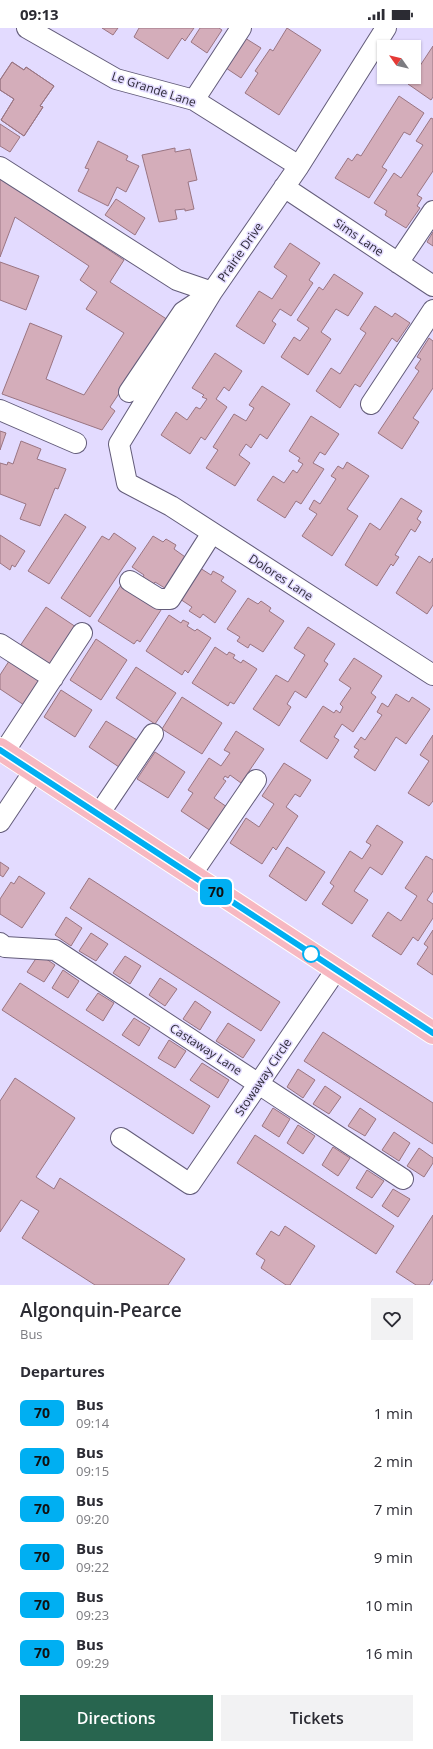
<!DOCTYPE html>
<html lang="en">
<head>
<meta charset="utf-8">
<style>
  :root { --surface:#fff; --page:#f2f2f3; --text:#2b2b33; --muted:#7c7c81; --accent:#28654f }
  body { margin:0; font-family:"Open Sans",sans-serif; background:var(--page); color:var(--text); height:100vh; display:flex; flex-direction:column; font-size:15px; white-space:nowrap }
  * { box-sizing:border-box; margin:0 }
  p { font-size:13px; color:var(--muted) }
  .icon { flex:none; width:22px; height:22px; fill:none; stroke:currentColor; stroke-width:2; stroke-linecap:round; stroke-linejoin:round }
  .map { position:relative; height:1257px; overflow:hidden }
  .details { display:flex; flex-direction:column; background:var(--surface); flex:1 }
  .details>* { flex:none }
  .badge { padding:0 8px; border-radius:6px; font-size:14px; line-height:26px }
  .needle { width:26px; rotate:304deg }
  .buttons { position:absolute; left:377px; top:12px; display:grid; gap:8px }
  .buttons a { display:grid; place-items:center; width:44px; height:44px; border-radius:0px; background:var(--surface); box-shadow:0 1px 3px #0004; font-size:20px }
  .map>.badge { position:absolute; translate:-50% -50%; box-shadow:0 0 0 2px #fff }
  h2 { padding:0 20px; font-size:15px; line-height:36px }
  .round { display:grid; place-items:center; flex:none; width:42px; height:42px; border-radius:0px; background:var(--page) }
  .headline { display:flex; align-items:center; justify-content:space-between; height:68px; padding:0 20px }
  h1 { font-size:19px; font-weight:600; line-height:30px }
  .cta { display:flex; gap:8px; margin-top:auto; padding:8px 20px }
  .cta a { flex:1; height:46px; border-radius:0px; background:var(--accent); color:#fff; font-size:16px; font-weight:600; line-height:46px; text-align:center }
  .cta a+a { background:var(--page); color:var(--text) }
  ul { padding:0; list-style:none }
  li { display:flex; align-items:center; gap:12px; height:48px; padding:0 20px }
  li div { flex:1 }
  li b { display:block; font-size:15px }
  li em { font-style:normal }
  li .badge { min-width:44px; font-weight:700; text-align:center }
  .status { display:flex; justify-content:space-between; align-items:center; height:28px; padding:0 20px; background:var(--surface); direction:ltr }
  .status svg { height:11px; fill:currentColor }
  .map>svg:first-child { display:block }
</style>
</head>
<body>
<div class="status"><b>09:13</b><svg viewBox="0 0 49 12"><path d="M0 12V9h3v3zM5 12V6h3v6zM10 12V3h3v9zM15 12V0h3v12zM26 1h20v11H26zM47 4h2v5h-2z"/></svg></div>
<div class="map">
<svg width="433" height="1257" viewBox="0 0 433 1257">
  <rect width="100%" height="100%" fill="#e3dbff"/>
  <path fill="#d4adba" stroke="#9a7582" d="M102,0H118L113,7Z
    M139,0H194L185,13L182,10L168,31L134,9Z
    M200,0H219L222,2L207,25L191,14Z
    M287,0L321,22L279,87L245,65L258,45L255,43L270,21L273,23Z
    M245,10L261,20L241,50L226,40Z
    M433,18V69L431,72L408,56Z
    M12,34L24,42L26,39L54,58L40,78L43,79L24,108L1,92L14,71L0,62V52Z
    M12,34L24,42L26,39L54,58L40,78L43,79L24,108L1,92L14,71L0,62V52Z
    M399,68L424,85L410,107L404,104L382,139L387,142L369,170L335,150L348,130L352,133L357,126L361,128Z
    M431,90L433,91V143L417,167L422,170L417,178L420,180L406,200L385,187L387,183L374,175L394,145L401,150L423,117L416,113Z
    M0,96L20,109L10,124L0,118Z
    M98,113L128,128L126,132L139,138L126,164L117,159L108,178L78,163L89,141L85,140Z
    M175,120V124L190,121L197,152L188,154L194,181L185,183V181L175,182L177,191L159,194L142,127Z
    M0,150L124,232L110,254L168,292L110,379L115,383L102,402L2,366L30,295L62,308L46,351L84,367L124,305L86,281L97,264L80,252L89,238L15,189L0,229Z
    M116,171L145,190L135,207L105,187Z
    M433,204V218L427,214Z
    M290,215L320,235L309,252L313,255L291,288L280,281L272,293L276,296L264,316L236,298L259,263L272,271L287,248L274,239Z
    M0,234L39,248L26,282L0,272Z
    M334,246L363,265L348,288L336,281L321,304L331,311L308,347L281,329L294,309L300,313L309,300L297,292L319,259L323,262Z
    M375,278L392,289L395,285L410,295L397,314L392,310L360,359L355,356L340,380L316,363L331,340L340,346L366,305L360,301Z
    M429,310L433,313V360L413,390L419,394L402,421L378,405L419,343L415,340L421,331L417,329Z
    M215,325L242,343L229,363L224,359L216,371L227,379L205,412L201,409L190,426L161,407L176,384L187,392L196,379L200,381L207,371L202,369L204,367L192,360Z
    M262,358L290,376L267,411L260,406L251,420L246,416L239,427L250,435L235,458L206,440L218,422L213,419L234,386L246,393L254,380L249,377Z
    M311,388L339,406L325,427L320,424L313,435L324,441L301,476L296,473L285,490L257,472L273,448L284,455L293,442L297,445L303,436L298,433L300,430L289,423Z
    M0,403L6,405L0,422Z
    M21,413L41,421L37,431L66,441L58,461L55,460L40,498L20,491L26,476L0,466V435L7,437L8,434L13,436Z
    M347,434L369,448L347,481L358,488L332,528L302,508L317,486L309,481L314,472L320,476L336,451L331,448L338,438L343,441Z
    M401,470L422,483L417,491L421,494L415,504L411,501L395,527L399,529L393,538L391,536L377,558L345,537L370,495L380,502Z
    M65,486L86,499L49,556L28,543Z
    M114,505L136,520L90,589L61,570L102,508L109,512Z
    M0,507L25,523L15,539L12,537L10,542L0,535Z
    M153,508L163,514L166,511L176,517L174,521L188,531L168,562L155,554L152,558L142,551L144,547L132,539Z
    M419,528L430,535L433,530V577L427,586L396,565Z
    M200,540L211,547L213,543L224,549L221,553L236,563L215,595L203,586L200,590L189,583L192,579L180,571Z
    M121,557L163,579L140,614L137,612L134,616L98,593Z
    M248,570L258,576L261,573L271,580L269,583L284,593L263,624L250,616L248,620L237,613L240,609L227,601Z
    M46,579L76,599L51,639L20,618Z
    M169,587L181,595L183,592L189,595L187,598L195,603L197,601L211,610L188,645L185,642L182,647L146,623Z
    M308,599L335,616L324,633L328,636L306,670L295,663L287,676L291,679L279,698L253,681L276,647L288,654L305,627L294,620Z
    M96,611L127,632L101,672L70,652Z
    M215,619L227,627L229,624L235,627L233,630L241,635L243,632L257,641L234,676L230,674L228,678L192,655Z
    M11,630L42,650L24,677L0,661V647Z
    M354,630L382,648L371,665L376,669L353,704L342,696L334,709L339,712L327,731L300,713L323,678L334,685L336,682L340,685L343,679L340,676L351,660L339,652Z
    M136,639L176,665L155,696L116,670Z
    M61,662L92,682L75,709L44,689Z
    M396,666L409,674L412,669L430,681L406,716L396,709L375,743L354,729L359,722L354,719L361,709L365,712L382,687L377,684L382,675L388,679Z
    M182,669L222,695L202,726L162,701Z
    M106,693L137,712L119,739L89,719Z
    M236,703L264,721L241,755L230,747L228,750L225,748L223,751L226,753L214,770L227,779L211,803L181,783L193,765L188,762L209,730L221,738L230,725L224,722Z
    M433,707V773L429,778L408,765L429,733L420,727Z
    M155,724L185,744L168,770L137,751Z
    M284,735L311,752L300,769L295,766L286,779L298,788L276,822L273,819L262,836L230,815L246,790L259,799L274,776L262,768Z
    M377,797L403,814L382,847L370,839L354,863L368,872L352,896L322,876L334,858L330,855L350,823L362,831L371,817L366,814Z
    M287,819L325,844L306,873L269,848Z
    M426,828L433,832V863L427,872L433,876V890L418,913L413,909L401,927L372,908L388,884L401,893L417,868L405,860Z
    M0,834L9,840L3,849L0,847Z
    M19,848L45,865L22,900L0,886V871L11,854L14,856Z
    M89,850L280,974L261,1003L70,880Z
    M66,889L82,900L71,918L55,907Z
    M433,902V947L417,936L428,919L424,916Z
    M91,905L108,916L96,933L79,923Z
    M39,926L55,937L44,954L27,944Z
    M125,928L141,938L130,956L113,945Z
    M63,942L79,953L68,970L52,960Z
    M160,950L177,961L165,978L149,967Z
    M20,955L210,1078L193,1106L2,982Z
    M98,965L114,975L103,993L86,982Z
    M195,973L211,984L200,1002L183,991Z
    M134,990L150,1000L139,1018L122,1007Z
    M228,995L255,1012L243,1030L216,1013Z
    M323,1004L433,1075V1116L304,1033Z
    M169,1012L186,1023L175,1040L158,1030Z
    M202,1035L229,1052L218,1070L190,1052Z
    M298,1041L315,1052L303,1070L287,1059Z
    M15,1050L75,1090L36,1149L54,1161L60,1150L185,1231L168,1257H95L22,1210L39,1183L21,1172L0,1204V1073Z
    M325,1058L341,1069L329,1086L313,1076Z
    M273,1080L290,1091L279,1109L262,1098Z
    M360,1080L376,1091L365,1108L348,1098Z
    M298,1097L315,1108L303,1126L287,1115Z
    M394,1104L410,1115L399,1133L382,1122Z
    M255,1107L394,1198L376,1226L237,1135Z
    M333,1119L350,1130L338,1148L322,1137Z
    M419,1120L433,1130V1135L424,1149L407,1138Z
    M367,1142L384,1153L372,1170L356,1160Z
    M393,1161L410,1171L398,1189L382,1178Z
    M433,1187V1251L429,1257H416L396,1244Z
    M285,1198L315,1218L290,1257H286L261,1240L265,1232L256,1226L271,1203L279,1208Z"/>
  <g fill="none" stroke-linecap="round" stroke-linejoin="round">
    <defs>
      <path id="minor" d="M27,0L116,51L194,72L299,138
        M386,0L299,138L212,264L119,416L127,455L171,478L433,647
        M194,72L241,0
        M0,139L177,252L212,264
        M284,159L433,258
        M398,235L433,183
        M129,364L183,284L201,272
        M371,376L433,282
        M0,382L76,415
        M130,553L159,571H170L212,505
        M0,616L53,650
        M4,724L82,605
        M99,786L153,706
        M0,794L34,743
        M191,847L256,752
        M0,915L5,919L55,922L403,1151
        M121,1110L190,1156L336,942"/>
      <path id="major" d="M0,721L433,1005"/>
    </defs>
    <use href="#minor" stroke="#635c7a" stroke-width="22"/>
    <use href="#major" stroke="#fff" stroke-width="24"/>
    <use href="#minor" stroke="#fff" stroke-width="20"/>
    <use href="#major" stroke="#f7b8c1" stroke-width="22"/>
  </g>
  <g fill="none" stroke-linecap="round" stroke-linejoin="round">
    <defs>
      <path id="line" d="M0,722L433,1005"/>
    </defs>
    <use href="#line" stroke="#fff" stroke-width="9"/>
    <use href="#line" stroke="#00aff2" stroke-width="6"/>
  </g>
  <circle fill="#fff" stroke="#00aff2" stroke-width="2" cx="311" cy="926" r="8"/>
  <g text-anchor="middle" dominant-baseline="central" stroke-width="3" stroke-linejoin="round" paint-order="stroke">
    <g font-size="12" fill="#2f2c39" stroke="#e3dbff">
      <text transform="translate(154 61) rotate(18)">Le Grande Lane</text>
      <text transform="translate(359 209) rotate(34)">Sims Lane</text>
      <text transform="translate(240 224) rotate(-55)">Prairie Drive</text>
      <text transform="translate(281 549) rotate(33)">Dolores Lane</text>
      <text transform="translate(206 1021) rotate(33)">Castaway Lane</text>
      <text transform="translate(263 1049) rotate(-56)">Stowaway Circle</text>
    </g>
  </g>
</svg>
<div class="buttons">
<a><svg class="needle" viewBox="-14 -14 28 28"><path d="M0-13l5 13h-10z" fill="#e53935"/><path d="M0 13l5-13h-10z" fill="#7c7c81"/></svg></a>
</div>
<b class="badge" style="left:216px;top:864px;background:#00aff2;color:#111">70</b>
</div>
<section class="details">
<div class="headline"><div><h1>Algonquin-Pearce</h1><p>Bus</p></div><a class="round"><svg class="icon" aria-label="heart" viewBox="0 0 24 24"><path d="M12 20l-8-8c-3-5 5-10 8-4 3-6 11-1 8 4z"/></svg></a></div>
<h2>Departures</h2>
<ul>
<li><span class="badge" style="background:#00aff2;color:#111">70</span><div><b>Bus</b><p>09:14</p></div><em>1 min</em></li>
<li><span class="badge" style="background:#00aff2;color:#111">70</span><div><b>Bus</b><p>09:15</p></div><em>2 min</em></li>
<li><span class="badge" style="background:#00aff2;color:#111">70</span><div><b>Bus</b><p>09:20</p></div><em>7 min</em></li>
<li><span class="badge" style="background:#00aff2;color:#111">70</span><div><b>Bus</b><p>09:22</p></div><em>9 min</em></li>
<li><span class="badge" style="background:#00aff2;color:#111">70</span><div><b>Bus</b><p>09:23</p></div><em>10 min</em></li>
<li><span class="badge" style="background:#00aff2;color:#111">70</span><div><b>Bus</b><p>09:29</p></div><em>16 min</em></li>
</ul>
<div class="cta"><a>Directions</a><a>Tickets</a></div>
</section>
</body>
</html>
